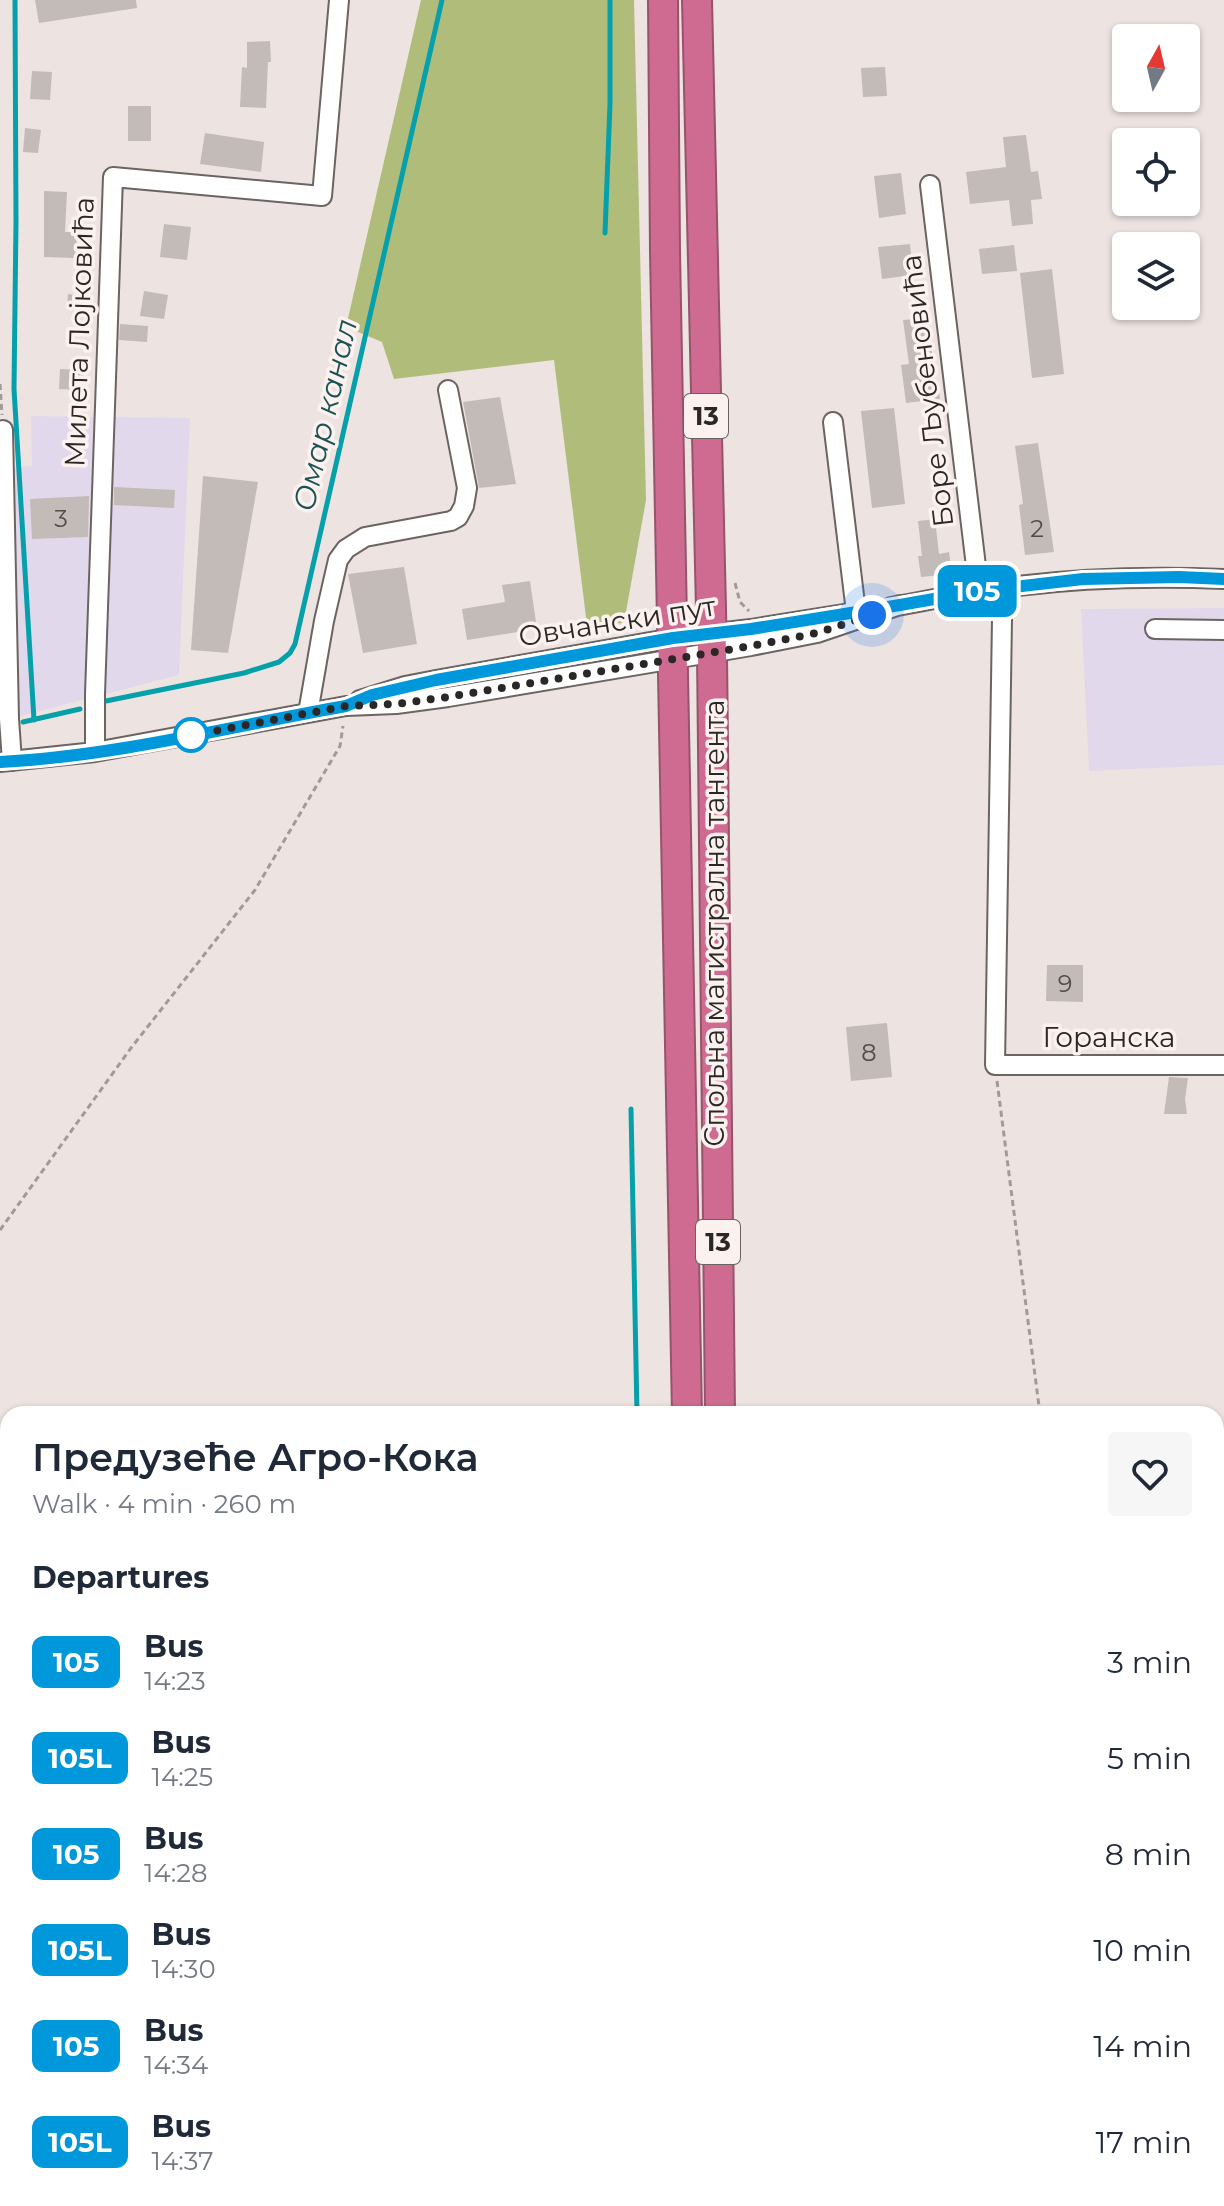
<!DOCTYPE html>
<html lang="en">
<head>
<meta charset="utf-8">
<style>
  :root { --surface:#fff; --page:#f6f6f7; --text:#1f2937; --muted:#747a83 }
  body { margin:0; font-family:Montserrat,sans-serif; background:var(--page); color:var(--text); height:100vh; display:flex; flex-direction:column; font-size:30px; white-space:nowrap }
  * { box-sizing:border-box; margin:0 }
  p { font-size:26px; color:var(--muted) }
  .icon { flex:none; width:44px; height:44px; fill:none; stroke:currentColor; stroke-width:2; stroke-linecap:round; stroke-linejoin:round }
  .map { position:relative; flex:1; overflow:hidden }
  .side { position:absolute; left:0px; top:1406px; width:1224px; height:800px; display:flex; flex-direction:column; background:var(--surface); border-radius:24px 24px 0 0; box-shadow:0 2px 6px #0004 }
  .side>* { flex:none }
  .badge { padding:0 16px; border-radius:12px; font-size:28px; line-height:52px }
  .needle { width:52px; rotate:8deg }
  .buttons { position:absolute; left:1112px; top:24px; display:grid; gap:16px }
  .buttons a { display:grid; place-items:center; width:88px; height:88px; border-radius:8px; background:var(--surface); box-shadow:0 2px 6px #0004; font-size:40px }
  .you { position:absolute; width:40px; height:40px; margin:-20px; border:6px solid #fff; border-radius:50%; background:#1a73e8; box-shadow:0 0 0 12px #1a73e833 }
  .map>.badge { position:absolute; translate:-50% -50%; box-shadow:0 0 0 4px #fff }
  h2 { padding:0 32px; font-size:30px; line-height:72px }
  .round { display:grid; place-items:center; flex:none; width:84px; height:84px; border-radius:8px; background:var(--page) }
  .summary { display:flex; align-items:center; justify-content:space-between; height:136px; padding:0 32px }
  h1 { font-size:38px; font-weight:600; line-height:60px }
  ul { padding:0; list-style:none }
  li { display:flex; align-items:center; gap:24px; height:96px; padding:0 32px }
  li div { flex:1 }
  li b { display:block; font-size:30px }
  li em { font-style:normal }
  li .badge { min-width:88px; font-weight:700; text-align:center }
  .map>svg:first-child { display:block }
</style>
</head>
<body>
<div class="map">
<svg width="1224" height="2206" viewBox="0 0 1224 2206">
  <rect width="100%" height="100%" fill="#ede4e1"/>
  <path fill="#e2d8ec" d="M31,416L190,418L179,675L17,717L10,468L32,466Z
    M1224,608V765L1089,771L1081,609Z"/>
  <path fill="#b0bd7a" d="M421,0H634L646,500L624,623L587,625L554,360L394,379L382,342L346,327Z"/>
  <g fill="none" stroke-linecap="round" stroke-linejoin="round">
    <path stroke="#06a0ab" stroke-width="5" d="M15,0L16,222L14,389L34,720
      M605,233L610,104V0
      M106,701L244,673L279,662L290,653L295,644L442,0
      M23,722L80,709
      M631,1109L637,1414
      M497,2206L500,2198"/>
  </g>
  <path fill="#c3bbb7" d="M35,0H136L137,8L39,23Z
    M270,41L271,62H268L266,108L240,107L242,67L247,68V42Z
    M885,67L887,96L863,97L861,68Z
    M32,71L52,72L50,100L30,99Z
    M128,106H151V141H128Z
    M25,128L41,130L38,153L23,152Z
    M205,133L264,142L261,172L200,164Z
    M1026,135L1031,172L1038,171L1042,199L1031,200L1033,224L1012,226L1009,200L970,204L966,172L1006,167L1003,137Z
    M901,173L906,214L879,218L874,176Z
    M44,191L67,192L65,232H77L76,258L44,257Z
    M164,224L191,227L187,260L160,257Z
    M910,244L913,275L882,279L878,247Z
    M1014,245L1017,271L982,274L979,249Z
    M1052,269L1064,374L1032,378L1020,273Z
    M144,291L168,295L164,319L140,316Z
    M68,294L85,296L83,310L67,309Z
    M928,318L935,381H938L940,399L906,403L901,365L909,364L903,320Z
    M120,324L148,326L147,342L119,340Z
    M60,369L83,370L82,390L59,389Z
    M500,397L516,484L479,488L463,402Z
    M894,408L905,504L872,508L861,411Z
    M1038,443L1054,552L1025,555L1019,505L1023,504L1015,446Z
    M203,476L258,482L228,653L191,650Z
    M114,487L175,490L174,508L114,505Z
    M89,496L88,537L32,539L30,499Z
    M935,519L939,554L949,552L952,574L921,577L918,556H922L918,521Z
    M404,567L417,644L363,653L348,574Z
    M530,581L537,629L467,640L462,609L505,602L502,585Z
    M1047,965H1083V1002L1046,1001Z
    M887,1023L892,1077L851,1081L846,1027Z
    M1169,1077L1188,1078L1185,1099L1187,1114H1164Z"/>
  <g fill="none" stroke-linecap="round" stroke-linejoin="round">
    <defs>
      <path id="minor" d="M930,185L979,591
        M833,422L856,612
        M3,430L9,719L12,761
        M998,588L1002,619L995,1065H1224
        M891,607C928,601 964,592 1001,588C1075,578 1149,576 1224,579
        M1155,629L1224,630
        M360,700L405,686L436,680L673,638L751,629L850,613
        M308,713L324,621L338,560L346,549L365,537L451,521L458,517L464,506L467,488L448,390
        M95,752V694L113,177L322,196L339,0
        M0,762L95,752L346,706L396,704L448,697L751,646L817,633L900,605"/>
      <path id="highway" d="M663,0L665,252L687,1414
        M697,0L712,653L720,1414
        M547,2206L550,2198
        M583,2206L585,2198"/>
    </defs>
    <use href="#minor" stroke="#6c6461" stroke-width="22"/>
    <use href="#highway" stroke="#96536b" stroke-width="32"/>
    <path stroke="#a19a97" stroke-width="3" stroke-dasharray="6 4" stroke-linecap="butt" d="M0,384L2,415
      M735,583L740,602L749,611
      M997,1081L1040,1414
      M0,1230L131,1048L255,890L340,746L343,726
      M1014,2206L1015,2198"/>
    <use href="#minor" stroke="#fff" stroke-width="18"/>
    <use href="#highway" stroke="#cf6b90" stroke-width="28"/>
  </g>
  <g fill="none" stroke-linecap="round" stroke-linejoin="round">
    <defs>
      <path id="line" d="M0,762C117,756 232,726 346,706L372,695L436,680L673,638L751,629L900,605L979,591L1083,579L1179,577L1224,579"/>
    </defs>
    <use href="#line" stroke="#fff" stroke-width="18"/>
    <use href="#line" stroke="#0098da" stroke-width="12"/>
    <path stroke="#2b2726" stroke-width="8" stroke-dasharray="0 14.4" d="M191,735L183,737L346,706L396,704L448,697L751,646L817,633L872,615"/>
  </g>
  <circle fill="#fff" stroke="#0098da" stroke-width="4" cx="191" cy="735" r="16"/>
  <g text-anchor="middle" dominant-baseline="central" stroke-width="7" stroke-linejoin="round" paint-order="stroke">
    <g font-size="24" fill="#514c4a">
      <text x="61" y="518">3</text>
      <text x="1037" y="528">2</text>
      <text x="1065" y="983">9</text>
      <text x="869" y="1052">8</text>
    </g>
    <g fill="#fbf1ee" stroke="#696462" stroke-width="2">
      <rect x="684" y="394" width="44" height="44" rx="6"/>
      <rect x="696" y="1220" width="44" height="44" rx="6"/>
    </g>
    <g font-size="26" font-weight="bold" fill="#2b2726">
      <text x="706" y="416">13</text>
      <text x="718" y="1242">13</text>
    </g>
    <g font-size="28" fill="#2b2726" stroke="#fbf1ee">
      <text transform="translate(79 332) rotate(-88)">Милета Лојковића</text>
      <text transform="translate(927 391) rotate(-97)">Боре Љубеновића</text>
      <text transform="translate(617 621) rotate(-9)">Овчански пут</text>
      <text transform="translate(714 923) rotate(-90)">Спољна магистрална тангента</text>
      <text x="1109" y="1037">Горанска</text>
    </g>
    <g font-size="30" font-style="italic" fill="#1c5256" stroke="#fbf1ee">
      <text transform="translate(325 415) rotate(-77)">Омар канал</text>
    </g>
  </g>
</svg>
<div class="buttons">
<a><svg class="needle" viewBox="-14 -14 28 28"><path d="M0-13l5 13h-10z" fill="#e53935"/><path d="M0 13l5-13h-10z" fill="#747a83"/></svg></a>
<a><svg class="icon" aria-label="locate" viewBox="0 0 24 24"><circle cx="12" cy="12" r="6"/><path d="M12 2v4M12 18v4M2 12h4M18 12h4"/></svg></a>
<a><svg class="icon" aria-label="layers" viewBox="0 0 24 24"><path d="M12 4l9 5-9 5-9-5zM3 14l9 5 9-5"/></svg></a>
</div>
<div class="you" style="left:872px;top:615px"></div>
<b class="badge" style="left:977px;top:591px;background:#0098da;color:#fff">105</b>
<section class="side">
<div class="summary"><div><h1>Предузеће Агро-Кока</h1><p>Walk · 4 min · 260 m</p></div><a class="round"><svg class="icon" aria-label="heart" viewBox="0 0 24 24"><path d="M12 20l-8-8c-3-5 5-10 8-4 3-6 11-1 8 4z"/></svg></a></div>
<h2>Departures</h2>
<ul>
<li><span class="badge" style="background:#0098da;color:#fff">105</span><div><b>Bus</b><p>14:23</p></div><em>3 min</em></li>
<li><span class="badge" style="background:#0098da;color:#fff">105L</span><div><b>Bus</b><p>14:25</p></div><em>5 min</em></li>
<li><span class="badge" style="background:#0098da;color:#fff">105</span><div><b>Bus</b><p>14:28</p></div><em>8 min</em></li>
<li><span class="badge" style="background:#0098da;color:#fff">105L</span><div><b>Bus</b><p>14:30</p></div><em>10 min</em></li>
<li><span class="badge" style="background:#0098da;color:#fff">105</span><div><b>Bus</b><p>14:34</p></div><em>14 min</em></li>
<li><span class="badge" style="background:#0098da;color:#fff">105L</span><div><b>Bus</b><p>14:37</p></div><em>17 min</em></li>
</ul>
</section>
</div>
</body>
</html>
